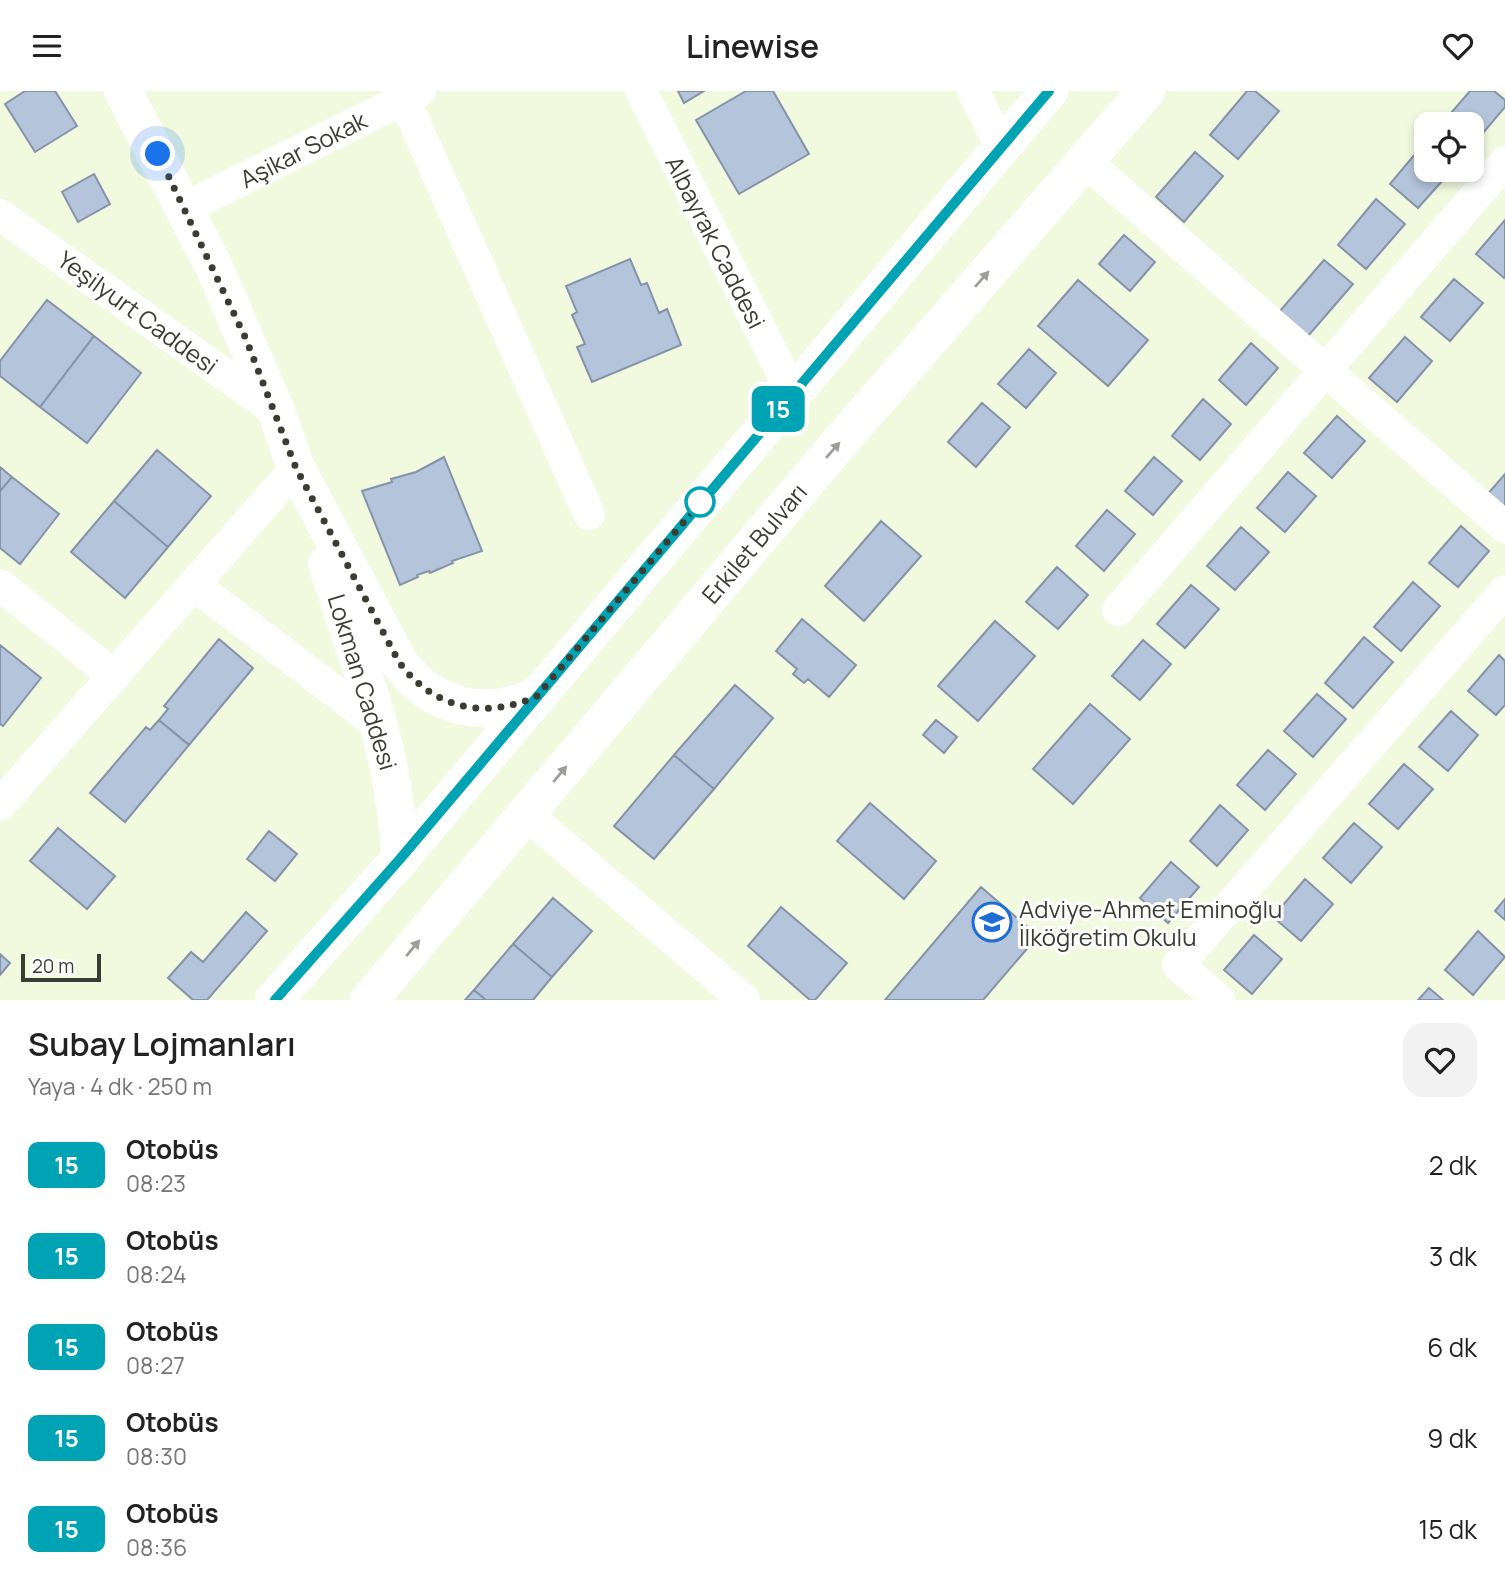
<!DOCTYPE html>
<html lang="tr">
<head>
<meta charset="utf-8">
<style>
  :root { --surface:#fff; --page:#f2f2f2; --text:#222; --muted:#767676 }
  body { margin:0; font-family:Manrope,sans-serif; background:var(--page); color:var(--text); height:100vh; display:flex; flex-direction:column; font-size:26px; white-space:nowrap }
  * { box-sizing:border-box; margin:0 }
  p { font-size:23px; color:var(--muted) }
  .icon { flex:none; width:38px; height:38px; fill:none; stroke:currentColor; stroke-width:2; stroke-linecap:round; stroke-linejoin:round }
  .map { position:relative; height:909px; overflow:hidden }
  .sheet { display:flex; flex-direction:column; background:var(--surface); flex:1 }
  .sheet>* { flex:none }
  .badge { padding:0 14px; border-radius:10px; font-size:24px; line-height:46px }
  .buttons { position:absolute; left:1414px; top:21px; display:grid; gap:14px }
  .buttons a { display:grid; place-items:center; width:70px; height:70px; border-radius:14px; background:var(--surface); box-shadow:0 4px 10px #0003; font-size:35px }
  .scale { position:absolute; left:21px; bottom:18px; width:80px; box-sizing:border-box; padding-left:7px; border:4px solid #3a3d32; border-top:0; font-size:19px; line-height:24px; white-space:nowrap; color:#3a3d32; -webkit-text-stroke:5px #fff; paint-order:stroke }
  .you { position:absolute; width:35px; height:35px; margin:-18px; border:5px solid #fff; border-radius:50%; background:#1a73e8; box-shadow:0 0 0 10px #1a73e833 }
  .map>.badge { position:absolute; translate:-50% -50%; box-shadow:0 0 0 4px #fff }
  .round { display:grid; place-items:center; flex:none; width:74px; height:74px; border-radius:21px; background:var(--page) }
  .summary { display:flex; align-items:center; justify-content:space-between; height:119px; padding:0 28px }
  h1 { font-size:33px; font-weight:600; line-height:52px }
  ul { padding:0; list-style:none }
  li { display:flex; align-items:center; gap:21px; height:91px; padding:0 28px }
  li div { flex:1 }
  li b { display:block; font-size:26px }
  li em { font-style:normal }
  li .badge { min-width:77px; font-weight:700; text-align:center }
  header { display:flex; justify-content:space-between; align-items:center; height:91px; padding:0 28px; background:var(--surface); font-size:32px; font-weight:600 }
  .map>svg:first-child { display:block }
</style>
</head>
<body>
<header><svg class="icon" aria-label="menu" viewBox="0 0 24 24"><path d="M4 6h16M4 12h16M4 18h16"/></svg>Linewise<svg class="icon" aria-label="heart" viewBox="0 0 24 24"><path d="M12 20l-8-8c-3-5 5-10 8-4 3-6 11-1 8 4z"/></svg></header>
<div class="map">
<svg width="1505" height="909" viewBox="0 0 1505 909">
  <rect width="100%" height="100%" fill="#f1f9df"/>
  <path fill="#b4c4da" stroke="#8593a8" stroke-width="2" d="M25,0H55L77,35L35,61L5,13Z
    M678,0H704L684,12Z
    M746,0H773L809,63L739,103L696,29Z
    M1247,0H1255L1279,20L1238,68L1210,44Z
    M1470,0H1494L1505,9V16L1473,54L1472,33H1449L1445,29Z
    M1426,50V79H1452L1418,117L1390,93Z
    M1195,61L1223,85L1184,131L1156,106Z
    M94,83L110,113L78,131L62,101Z
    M1376,108L1405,133L1366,178L1338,154Z
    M1505,129V186L1504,187L1476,163Z
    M1124,144L1155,171L1130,200L1099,173Z
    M630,168L641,194L647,192L659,222L667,218L681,254L592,291L577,256L585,253L572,224L577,221L566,195Z
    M1324,169L1353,193L1308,245L1280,220Z
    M1454,188L1483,212L1450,250L1421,226Z
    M1078,189L1148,249L1108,295L1038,235Z
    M47,209L94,245L40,316L0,285V270Z
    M94,245L141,282L87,352L40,316Z
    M1405,246L1432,270L1397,311L1369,287Z
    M1251,252L1278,277L1246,314L1219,289Z
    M1029,258L1056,282L1026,317L998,293Z
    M1203,308L1231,333L1200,369L1172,345Z
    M982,312L1010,336L976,376L948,351Z
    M1337,325L1365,350L1332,387L1304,362Z
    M157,359L211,405L168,456L114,410Z
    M444,366L482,460L452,470L453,472L430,482L429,480L417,484L418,486L400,494L362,400L392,391L391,388L416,381Z
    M1154,366L1182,390L1153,424L1125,400Z
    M0,376L12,386L0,400Z
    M1288,381L1316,405L1285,441L1257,417Z
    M1505,383V421L1486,405Z
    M12,386L59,423L20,473L0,457V400Z
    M114,410L168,456L125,507L71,461Z
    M1107,419L1135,443L1104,480L1076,455Z
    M881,430L921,465L864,530L825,495Z
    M1461,435L1489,460L1458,496L1429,472Z
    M1241,436L1269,461L1235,499L1207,475Z
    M1057,476L1088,504L1058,538L1026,511Z
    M1413,491L1440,515L1401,560L1374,536Z
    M1191,494L1219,518L1185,557L1157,533Z
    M802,528L856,574L829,606L808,588L804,592L793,583L797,578L776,560Z
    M995,530L1035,565L978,630L938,595Z
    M1364,546L1393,571L1353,617L1325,592Z
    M219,548L253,577L189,654L159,629L168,618L164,615Z
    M1143,549L1171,573L1140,609L1112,585Z
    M0,554L41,587L3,635L0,633Z
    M1499,564L1505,570V614L1496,624L1468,600Z
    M735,594L773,627L714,698L674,664Z
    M1317,603L1346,628L1313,666L1284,640Z
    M1090,613L1130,648L1073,713L1033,678Z
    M1451,620L1478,644L1448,680L1419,656Z
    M159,629L189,654L125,731L90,702L146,636L150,639Z
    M936,629L957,646L944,662L923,644Z
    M1268,659L1296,683L1265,719L1237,694Z
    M674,664L714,698L654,768L614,735Z
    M1404,673L1433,698L1398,738L1369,713Z
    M870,712L936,770L904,808L837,750Z
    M1220,714L1248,739L1217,775L1190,750Z
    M1354,732L1382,756L1351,792L1323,767Z
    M58,737L115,785L87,818L30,770Z
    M269,740L297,763L275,790L247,768Z
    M1171,771L1199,796L1168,832L1140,807Z
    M1305,788L1333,813L1301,850L1273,826Z
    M981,796L1038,845L983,909H885Z
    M553,807L592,840L552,886L513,853Z
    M1505,808V829L1495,820Z
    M781,816L847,872L815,909H810L748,855Z
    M246,821L267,840L207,909H193L168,887L191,861L203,871Z
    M1478,840L1505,866L1473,904L1445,879Z
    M1254,844L1282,868L1252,903L1224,879Z
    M513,853L552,886L533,909H486L474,899Z
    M0,863L10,872L0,884Z
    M1429,897L1443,909H1418Z
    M474,899L486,909H465Z"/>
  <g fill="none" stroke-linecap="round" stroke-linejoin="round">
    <path stroke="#fff" stroke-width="32" d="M641,0L792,302
      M973,0L1001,56
      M404,8L589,423
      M1085,70L1505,436
      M185,117L420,0
      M0,124L276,320
      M0,494L114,585
      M194,494L379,634
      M1118,519L1505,71
      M0,714L296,377
      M526,723L744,909
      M1219,909L1178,874L1505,500"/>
    <path stroke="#fff" stroke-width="38" d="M123,0L215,178L276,320L296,377L399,571C433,618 486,629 537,605
      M327,473C358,570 397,665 400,768"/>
    <path stroke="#fff" stroke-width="38" d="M274,909L400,768L1049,0
      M369,909L834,358L1146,0"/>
  </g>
  <defs><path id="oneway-solid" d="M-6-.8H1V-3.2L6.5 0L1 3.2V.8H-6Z" transform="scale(1.75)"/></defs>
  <g fill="#9c9e98">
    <use href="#oneway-solid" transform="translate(982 188) rotate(-49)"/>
    <use href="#oneway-solid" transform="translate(833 359) rotate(-49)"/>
    <use href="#oneway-solid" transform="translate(560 683) rotate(-50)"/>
    <use href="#oneway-solid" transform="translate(413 857) rotate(-50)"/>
  </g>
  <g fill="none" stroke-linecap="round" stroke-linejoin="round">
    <defs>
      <path id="line" d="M275,909L400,768L1049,0"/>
    </defs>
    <use href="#line" stroke="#fff" stroke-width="16"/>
    <use href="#line" stroke="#00a3b4" stroke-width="10"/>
    <path stroke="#3a3d32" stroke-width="7" stroke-dasharray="0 12.6" d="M158,63L246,248L296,377L399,571C433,618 486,629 537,605L704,407L700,411"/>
  </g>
  <defs>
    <symbol id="school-ring" viewBox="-11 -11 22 22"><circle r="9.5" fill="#fff" stroke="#1d6dd7" stroke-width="1.5"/><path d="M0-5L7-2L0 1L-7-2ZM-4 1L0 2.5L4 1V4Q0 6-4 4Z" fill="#1d6dd7"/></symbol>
  </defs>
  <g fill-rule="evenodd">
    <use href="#school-ring" x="970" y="809" width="44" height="44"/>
  </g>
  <circle fill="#fff" stroke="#00a3b4" stroke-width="3.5" cx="700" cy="411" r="14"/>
  <g text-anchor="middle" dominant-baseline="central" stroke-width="6" stroke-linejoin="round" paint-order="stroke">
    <g font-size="24" fill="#3a3d32" stroke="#fff">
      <text transform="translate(303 58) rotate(-27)">Aşikar Sokak</text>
      <text transform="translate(716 151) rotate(63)">Albayrak Caddesi</text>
      <text transform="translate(138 221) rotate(36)">Yeşilyurt Caddesi</text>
      <text transform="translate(754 452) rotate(-50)">Erkilet Bulvarı</text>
      <text transform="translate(363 591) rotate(73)">Lokman Caddesi</text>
    </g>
    <g font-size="24" fill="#3a3d32" stroke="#fff" text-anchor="start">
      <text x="1019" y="817">Adviye-Ahmet Eminoğlu<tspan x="1019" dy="28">İlköğretim Okulu</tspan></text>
    </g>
  </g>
</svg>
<div class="buttons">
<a><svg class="icon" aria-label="locate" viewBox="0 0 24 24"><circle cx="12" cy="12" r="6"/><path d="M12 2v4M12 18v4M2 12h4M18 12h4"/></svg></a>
</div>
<div class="scale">20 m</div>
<div class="you" style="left:158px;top:63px"></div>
<b class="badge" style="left:778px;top:318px;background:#00a3b4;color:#fff">15</b>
</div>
<section class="sheet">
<div class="summary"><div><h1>Subay Lojmanları</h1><p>Yaya · 4 dk · 250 m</p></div><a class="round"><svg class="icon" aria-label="heart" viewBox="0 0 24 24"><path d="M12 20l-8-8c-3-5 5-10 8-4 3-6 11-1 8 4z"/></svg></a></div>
<ul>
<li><span class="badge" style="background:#00a3b4;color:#fff">15</span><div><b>Otobüs</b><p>08:23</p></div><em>2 dk</em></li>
<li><span class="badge" style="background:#00a3b4;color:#fff">15</span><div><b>Otobüs</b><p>08:24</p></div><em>3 dk</em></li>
<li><span class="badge" style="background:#00a3b4;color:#fff">15</span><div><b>Otobüs</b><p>08:27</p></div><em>6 dk</em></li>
<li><span class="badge" style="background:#00a3b4;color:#fff">15</span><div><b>Otobüs</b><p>08:30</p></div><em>9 dk</em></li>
<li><span class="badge" style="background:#00a3b4;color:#fff">15</span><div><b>Otobüs</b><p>08:36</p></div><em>15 dk</em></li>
</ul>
</section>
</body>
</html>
